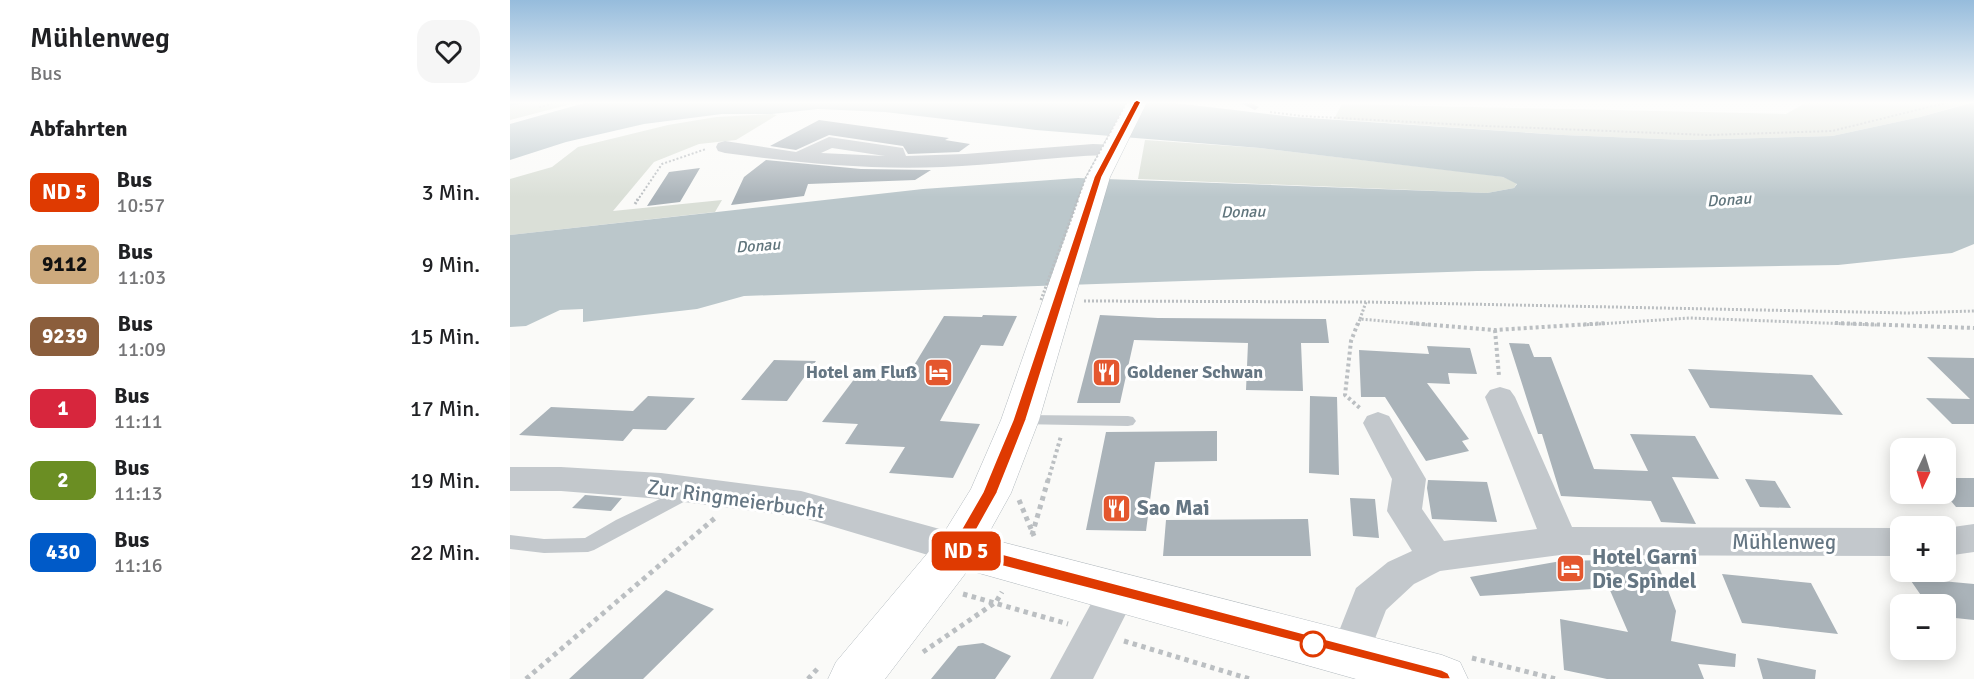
<!DOCTYPE html>
<html lang="de">
<head>
<meta charset="utf-8">
<style>
  :root { --surface:#fff; --page:#f6f6f6; --text:#202124; --muted:#757577 }
  body { margin:0; font-family:Signika,sans-serif; background:var(--page); color:var(--text); height:100vh; display:flex; flex-direction:column; font-size:22px; white-space:nowrap }
  * { box-sizing:border-box; margin:0 }
  p { font-size:20px; color:var(--muted) }
  .icon { flex:none; width:33px; height:33px; fill:none; stroke:currentColor; stroke-width:2; stroke-linecap:round; stroke-linejoin:round }
  .map { position:relative; flex:1; overflow:hidden }
  .sheet { display:flex; flex-direction:column; background:var(--surface); width:510px }
  .sheet>* { flex:none }
  .badge { padding:0 12px; border-radius:9px; font-size:21px; line-height:39px }
  .needle { width:39px; rotate:184deg }
  .fabs { position:absolute; left:1380px; top:438px; display:grid; gap:12px }
  .fabs a { display:grid; place-items:center; width:66px; height:66px; border-radius:12px; background:var(--surface); box-shadow:0 3px 15px #0003; font-size:30px }
  .map>.badge { position:absolute; translate:-50% -50%; box-shadow:0 0 0 3px #fff }
  h2 { padding:0 30px; font-size:22px; line-height:54px }
  .round { display:grid; place-items:center; flex:none; width:63px; height:63px; border-radius:18px; background:var(--page) }
  .summary { display:flex; align-items:center; justify-content:space-between; height:102px; padding:0 30px }
  h1 { font-size:28px; font-weight:600; line-height:45px }
  ul { padding:0; list-style:none }
  li { display:flex; align-items:center; gap:18px; height:72px; padding:0 30px }
  li div { flex:1 }
  li b { display:block; font-size:22px }
  li em { font-style:normal }
  li .badge { min-width:66px; font-weight:700; text-align:center }
  main { display:flex; flex:1; min-height:0 }
  .map>svg:first-child { display:block }
</style>
</head>
<body>
<main>
<section class="sheet">
<div class="summary"><div><h1>Mühlenweg</h1><p>Bus</p></div><a class="round"><svg class="icon" aria-label="heart" viewBox="0 0 24 24"><path d="M12 20l-8-8c-3-5 5-10 8-4 3-6 11-1 8 4z"/></svg></a></div>
<h2>Abfahrten</h2>
<ul>
<li><span class="badge" style="background:#df3a01;color:#fff">ND 5</span><div><b>Bus</b><p>10:57</p></div><em>3 Min.</em></li>
<li><span class="badge" style="background:#cdaa7d;color:#111">9112</span><div><b>Bus</b><p>11:03</p></div><em>9 Min.</em></li>
<li><span class="badge" style="background:#8b5e3c;color:#fff">9239</span><div><b>Bus</b><p>11:09</p></div><em>15 Min.</em></li>
<li><span class="badge" style="background:#d7263d;color:#fff">1</span><div><b>Bus</b><p>11:11</p></div><em>17 Min.</em></li>
<li><span class="badge" style="background:#6b8e23;color:#fff">2</span><div><b>Bus</b><p>11:13</p></div><em>19 Min.</em></li>
<li><span class="badge" style="background:#005ac8;color:#fff">430</span><div><b>Bus</b><p>11:16</p></div><em>22 Min.</em></li>
</ul>
</section>
<div class="map">
<svg width="1464" height="679" viewBox="0 0 1464 679">
  <rect width="100%" height="100%" fill="#fafaf8"/>
  <path fill="#dadfd7" d="M0,102H65V103L0,120Z
    M1297,102H1462L1410,117L1322,136L1176,140L1053,135L824,119L832,104L1276,114Z
    M262,114L267,115L226,140L189,144L144,162L103,211L212,200L205,212L0,235V179L42,167L68,147L158,125L206,117Z
    M635,140L750,148L972,174L993,177L1007,183L1004,188L977,193L628,179Z"/>
  <path fill="#bbc7cb" d="M78,102H657L784,117L1053,135L1176,140L1322,136L1410,117L1464,102V244L1442,253L1328,265L967,271L234,296L187,309L73,322V309L50,310L16,326L0,327V235L413,189L568,178L977,193L1004,188L1007,184L993,177L750,148L526,130L375,112L308,109L262,114H212L134,124L56,142L0,160V124Z"/>
  <path fill="#aab3b9" d="M309,120L439,138L435,140L460,144L449,152L398,154L393,146L319,135L286,150L260,146Z
    M256,160L351,169L421,170L405,180L298,184L294,196L221,205L234,177Z
    M190,168L170,202L137,206L159,172Z
    M473,315L507,316L493,346L471,345L430,421L470,424L443,478L379,473L395,447L335,444L348,424L312,422L345,378L395,380L434,316L472,317Z
    M590,315L648,318L816,319L819,343H791L793,391L736,390L738,343L624,340L610,403H567Z
    M999,343L1019,344L1024,357H1041L1084,469L1138,471L1120,434L1185,436L1209,479L1162,477L1186,524L1151,522L1141,501L1051,496L1032,434H1028Z
    M917,346L960,348L967,374L938,373L940,384L917,383L959,439L952,441L959,451L916,461L875,397H851L849,350L919,354Z
    M1417,357L1464,358V424H1442L1416,398L1460,399Z
    M264,360L306,361L277,401L231,400Z
    M1178,369L1302,375L1333,415L1200,408Z
    M138,396L185,398L156,430L123,429L113,441L9,435L41,407L123,411Z
    M800,396L827,397L829,475L799,473Z
    M707,431V461L645,462L636,531L576,530L596,432Z
    M1436,478H1464V507H1446L1436,495Z
    M1235,479L1265,481L1281,508L1250,507Z
    M918,480L977,482L987,522L922,519L917,488Z
    M75,495L112,498L101,511L62,508Z
    M840,498L865,499L869,538L843,536Z
    M798,519L801,556H653L656,520Z
    M1146,559L1166,611L1161,641L1226,654L1225,667L1188,664L1194,679H1097L1054,670L1050,619L1118,632L1099,588L970,596L960,577L1051,561Z
    M1212,574L1301,583L1328,634L1232,623Z
    M1399,578L1464,584V620L1436,617V604H1417Z
    M156,590L204,609L133,679H59Z
    M473,643L501,656L485,679H421L448,646Z
    M1247,658L1306,670L1305,679H1253Z"/>
  <g fill="none" stroke-linecap="round" stroke-linejoin="round">
    <defs>
      <path id="secondary" d="M617,102H637L600,177L529,420L501,493L476,538L932,655L950,662L958,679H846L458,570L375,679H318L326,662L432,536L461,489L491,420L576,177Z"/>
    </defs>
    <use href="#secondary" stroke="#b3babf" stroke-width="1"/>
    <path stroke="#bbbfc2" stroke-width="2" stroke-dasharray="2 2" stroke-linecap="butt" d="M29,107L49,102
      M760,112L792,116L976,126L1198,135L1322,131L1439,102
      M127,201L152,164L196,149"/>
    <path stroke="#bbbfc2" stroke-width="3" stroke-dasharray="2 2" stroke-linecap="butt" d="M125,204L128,199
      M574,301L856,302L1398,313L1464,311
      M850,319L856,302
      M848,325L850,319L919,325
      M1073,325L1180,318L1367,325"/>
    <path stroke="#bbbfc2" stroke-width="4" stroke-dasharray="3 3" stroke-linecap="butt" d="M848,323L841,341L835,395L851,409
      M900,323L985,330L1097,323
      M1325,323L1464,328
      M985,330L989,376
      M538,481L551,436"/>
    <path stroke="#bbbfc2" stroke-width="5" stroke-dasharray="4.5 4.5" stroke-linecap="butt" d="M509,500L524,536
      M522,535L538,480
      M453,594L558,624
      M614,641L740,679
      M413,652L486,602L492,592
      M962,658L1046,679
      M16,679L205,518
      M298,679L310,666"/>
    <path fill="#c3c8cc" fill-rule="evenodd" d="M0,102H19L0,106Z
      M728,102H739L749,107L745,110Z
      M512,415L618,416L623,417L626,421L623,425L618,426L507,424L504,420L507,416Z
      M175,487L181,488L183,493L181,498L84,550L78,552L34,553L0,549V535L34,539L75,538L106,520Z"/>
    <path fill="#c3c8cc" fill-rule="evenodd" d="M319,137L393,148L396,156L455,154L583,144L608,145L610,149L608,153L601,155C545,156 489,165 433,167C359,170 288,163 215,153L208,151L206,147L208,143L215,141L286,152ZM322,148L375,156L311,153Z
      M990,387L1000,390L1005,397L1062,527L1390,528V556L1050,555L930,571L904,584L876,610L854,667L840,673L826,667L820,654L846,588L878,562L902,551L877,511L882,479L853,423L857,416L868,412L879,416L916,479L912,509L934,541L1027,529L975,397L980,390Z
      M0,467H51L151,473L291,491L448,534L461,539L466,549L461,559L448,564L291,517L151,499L51,491H0Z
      M1464,524V552L1436,556V528Z
      M608,576L622,580L627,592L583,679H540L594,580Z"/>
    <use href="#secondary" fill="#fff" fill-rule="evenodd"/>
    <path stroke="#bbbfc2" stroke-width="2" stroke-dasharray="2 2" stroke-linecap="butt" d="M567,201L576,177L617,102"/>
    <path stroke="#bbbfc2" stroke-width="3" stroke-dasharray="2 2" stroke-linecap="butt" d="M531,300L568,199"/>
  </g>
  <linearGradient id="sky" x2="0" y2="1"><stop stop-color="#96bcdc"/><stop offset="0.52" stop-color="#fdfdfc"/><stop offset="1" stop-color="#fdfdfc" stop-opacity="0"/></linearGradient>
  <rect width="1464" height="197" fill="url(#sky)"/>
  <path fill="#df3a01" stroke="#fff" stroke-width="1.5" d="M627,100L631,102L592,177L516,420L501,458L487,493L458,545L932,670L938,673L941,679H932L442,553L440,549L473,492L487,458L503,420L584,177L624,102Z"/>
  <defs>
    <symbol id="hotel-square" viewBox="-11 -11 22 22"><rect x="-9" y="-9" width="18" height="18" rx="4" fill="#e4572e" stroke="#fff"/><path d="M-6-4.5h1.5V1H6V5H4.5V3h-9V5H-6ZM-4 0a1.8 1.8 0 1 1 3.6 0ZM.5 0V-2.5h3Q6-2.5 6 0Z" fill="#fff"/></symbol>
    <symbol id="restaurant-square" viewBox="-11 -11 22 22"><rect x="-9" y="-9" width="18" height="18" rx="4" fill="#e4572e" stroke="#fff"/><path d="M-5-6h1v4h1v-4h1v4h1v-4h1v5L-1.5 .5V6h-2V.5L-5-1ZM5-6V6H3V1.5H1.5Q1.5-4 5-6Z" fill="#fff"/></symbol>
  </defs>
  <g fill-rule="evenodd">
    <use href="#hotel-square" x="412" y="356" width="33" height="33"/>
    <use href="#restaurant-square" x="580" y="356" width="33" height="33"/>
    <use href="#restaurant-square" x="590" y="492" width="33" height="33"/>
    <use href="#hotel-square" x="1044" y="552" width="33" height="33"/>
  </g>
  <circle fill="#fff" stroke="#df3a01" stroke-width="3" cx="803" cy="644" r="12"/>
  <g text-anchor="middle" dominant-baseline="central" stroke-width="6" stroke-linejoin="round" paint-order="stroke">
    <g font-size="16" font-style="italic" fill="#60757c" stroke="#fff">
      <text transform="translate(1219 200) rotate(-4)">Donau</text>
      <text transform="translate(733 212) rotate(-1)">Donau</text>
      <text transform="translate(248 246) rotate(-4)">Donau</text>
    </g>
    <g font-size="18" font-weight="bold" fill="#657683" stroke="#fff" text-anchor="end">
      <text x="407" y="372">Hotel am Fluß</text>
      <text x="617" y="372" text-anchor="start">Goldener Schwan</text>
    </g>
    <g font-size="21" fill="#657683" stroke="#fff">
      <text transform="translate(226 499) rotate(8)">Zur Ringmeierbucht</text>
      <text x="1274" y="542">Mühlenweg</text>
    </g>
    <g font-size="21" font-weight="bold" fill="#657683" stroke="#fff" text-anchor="start">
      <text x="627" y="508">Sao Mai</text>
      <text x="1082" y="557">Hotel Garni<tspan x="1082" dy="24">Die Spindel</tspan></text>
    </g>
  </g>
</svg>
<div class="fabs">
<a><svg class="needle" viewBox="-14 -14 28 28"><path d="M0-13l5 13h-10z" fill="#e53935"/><path d="M0 13l5-13h-10z" fill="#757577"/></svg></a>
<a>+</a>
<a>−</a>
</div>
<b class="badge" style="left:456px;top:551px;background:#df3a01;color:#fff">ND 5</b>
</div>
</main>
</body>
</html>
